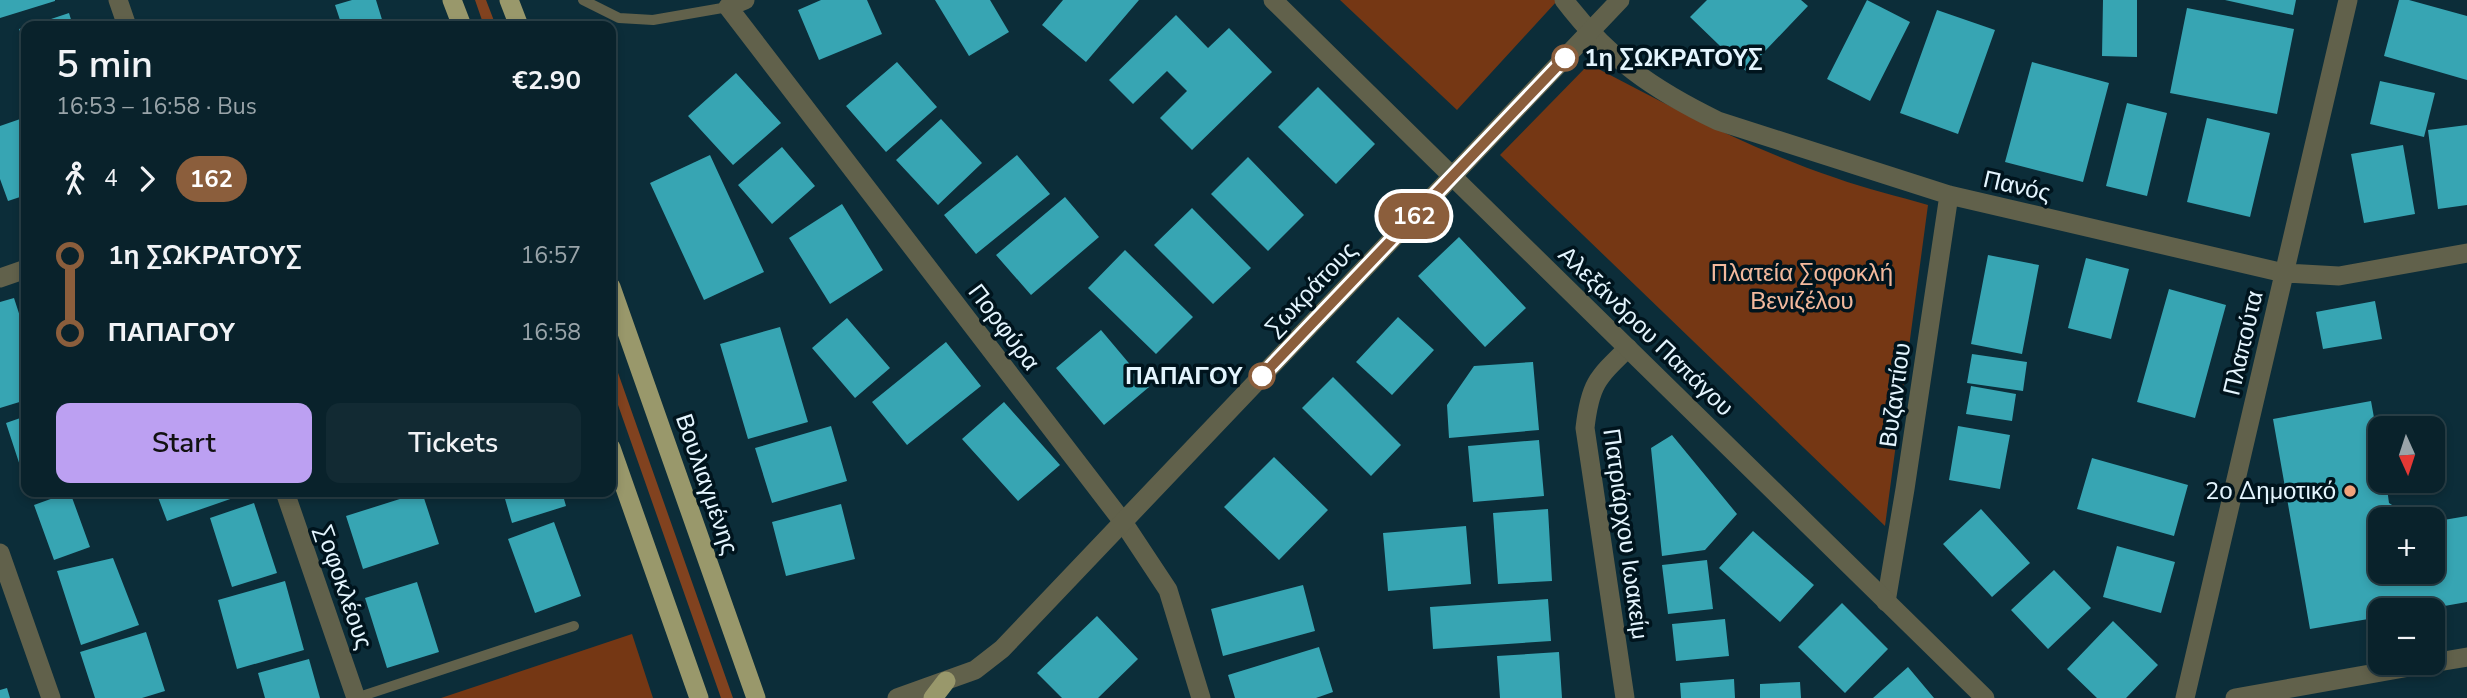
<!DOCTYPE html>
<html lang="en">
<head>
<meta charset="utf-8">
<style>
  :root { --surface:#09222b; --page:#122a33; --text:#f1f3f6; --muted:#99a4a9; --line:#293f47; --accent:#bca0f2 }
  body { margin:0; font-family:"Nunito Sans",sans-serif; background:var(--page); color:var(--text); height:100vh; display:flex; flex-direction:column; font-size:26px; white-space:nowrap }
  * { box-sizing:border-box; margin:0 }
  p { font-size:23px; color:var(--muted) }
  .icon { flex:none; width:38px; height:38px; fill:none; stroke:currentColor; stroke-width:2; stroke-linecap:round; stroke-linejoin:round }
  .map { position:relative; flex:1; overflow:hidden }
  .drawer { position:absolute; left:21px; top:21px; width:595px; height:476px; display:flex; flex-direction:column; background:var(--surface); border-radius:14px; box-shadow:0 4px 10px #0003,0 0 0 2px var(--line) }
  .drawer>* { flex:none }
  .badge { padding:0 14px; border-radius:23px; font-size:24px; line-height:46px }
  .needle { width:46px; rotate:177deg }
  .tools { position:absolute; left:2368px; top:416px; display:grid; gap:14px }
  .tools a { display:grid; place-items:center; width:77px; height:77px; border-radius:14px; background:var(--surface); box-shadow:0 4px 10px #0003,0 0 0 2px var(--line); font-size:35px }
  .map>.badge { position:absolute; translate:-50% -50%; box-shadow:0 0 0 4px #fff }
  .legs { display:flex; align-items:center; gap:10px; height:77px; padding:0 35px; font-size:23px }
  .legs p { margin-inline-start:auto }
  .summary { display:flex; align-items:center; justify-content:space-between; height:119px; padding:0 35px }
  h1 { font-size:38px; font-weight:600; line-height:52px }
  .action { display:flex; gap:14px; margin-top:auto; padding:14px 35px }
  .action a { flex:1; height:80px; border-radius:14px; background:var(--accent); color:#111; font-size:28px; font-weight:600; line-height:80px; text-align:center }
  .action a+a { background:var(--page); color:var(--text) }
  ul { padding:0 35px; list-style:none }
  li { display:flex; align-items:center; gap:24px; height:77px; font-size:26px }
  li i { display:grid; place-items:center; width:10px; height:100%; margin:0 9px; background:currentColor }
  li i::after { content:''; width:18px; height:18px; margin:-9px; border:5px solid; border-radius:50%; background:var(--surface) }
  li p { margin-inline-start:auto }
  li:first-child i { background:linear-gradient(#0000 50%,currentColor 0) }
  li:last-child i { background:linear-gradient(currentColor 50%,#0000 0) }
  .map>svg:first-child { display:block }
</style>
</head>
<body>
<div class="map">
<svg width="2467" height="698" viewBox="0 0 2467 698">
  <rect width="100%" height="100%" fill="#0c2d39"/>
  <path fill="#753714" d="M1340,0H1556L1557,1L1457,110Z
    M1589,64C1669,106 1750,149 1836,178C1866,189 1898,196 1928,205L1885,526L1500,155Z
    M632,634L653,698H441Z"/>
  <path fill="#81421f" d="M475,0H486L496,26H484Z
    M611,353L733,698H721L611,385Z"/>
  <path fill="#37a5b3" d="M0,0H55V1L0,18Z
    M352,0H376L384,26H342L335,5Z
    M821,0H867L882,34L819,60L798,10Z
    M935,0H990L1009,32L969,56Z
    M1063,0H1139L1086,62L1042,25Z
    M1707,0H1801L1808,6L1746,71L1690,17Z
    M1867,0L1910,22L1870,101L1827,79Z
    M2103,0H2137V57L2102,56Z
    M2225,0H2296L2293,15Z
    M2399,0H2409L2467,16V80L2384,56Z
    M2187,8L2294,29L2277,114L2170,93Z
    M1937,10L1995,30L1958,134L1900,113Z
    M69,13L73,26H30Z
    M1176,15L1208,48L1229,28L1272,72L1192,150L1160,118L1187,91L1167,71L1133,104L1109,80Z
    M26,27V49L19,29Z
    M897,62L937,107L886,152L846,106Z
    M2032,62L2109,83L2083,182L2005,162Z
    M736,73L781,123L733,165L688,116Z
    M2380,81L2435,93L2424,137L2370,124Z
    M1318,87L1375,144L1336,184L1278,127Z
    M2127,103L2167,113L2147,196L2106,186Z
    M26,117V195L8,201L0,179V126Z
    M2207,118L2270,133L2250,217L2187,202Z
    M941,119L982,163L938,205L896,160Z
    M2467,125V205L2438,209L2428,130Z
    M2403,145L2415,214L2364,223L2351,154Z
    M782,147L815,186L772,224L738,185Z
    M710,155L764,272L704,300L650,183Z
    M1017,155L1050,194L976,254L944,215Z
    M1248,157L1304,215L1268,251L1211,194Z
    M1065,197L1099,237L1031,295L996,255Z
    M842,204L883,270L830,304L789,238Z
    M1192,208L1251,268L1213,304L1154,245Z
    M1459,237L1526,308L1485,347L1418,276Z
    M1125,250L1193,317L1156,354L1088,288Z
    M1988,255L2039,265L2022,354L1971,344Z
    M2086,258L2129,269L2111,339L2068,328Z
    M2169,289L2226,305L2195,418L2137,402Z
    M14,298L26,335V400L0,408V302Z
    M2375,301L2382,339L2323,349L2316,312Z
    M1398,317L1434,350L1392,395L1356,362Z
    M847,318L890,368L855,398L812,348Z
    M780,327L808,422L748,439L720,344Z
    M1101,330L1149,387L1104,425L1056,368Z
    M946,342L981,386L907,445L872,402Z
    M1972,354L2027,362L2023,391L1967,383Z
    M1533,362L1539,430L1449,438L1447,405L1474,366Z
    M1333,377L1401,445L1371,476L1302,408Z
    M1971,386L2016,394L2012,421L1966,414Z
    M2371,401L2380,451V481H2386L2389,503L2415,520H2380V572H2432V522L2467,516V602L2416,611H2380V617L2310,629L2273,419Z
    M1004,402L1060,465L1018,501L962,439Z
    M26,416V484L6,423Z
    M831,426L847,481L772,503L755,448Z
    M1958,426L2010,435L2000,489L1949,480Z
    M1672,435L1737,514L1705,550L1662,556L1651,448Z
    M1539,440L1544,496L1473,502L1468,446Z
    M1274,457L1328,510L1279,560L1224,507Z
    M2092,458L2188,485L2174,536L2077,509Z
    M70,492L90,547L54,560L34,505Z
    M156,492H238L239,496L167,521Z
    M422,492L439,544L363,569L346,516Z
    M503,492H562L566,506L512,523Z
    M254,503L277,573L232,587L210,518Z
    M841,504L855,559L786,576L772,522Z
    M1548,509L1552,581L1498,584L1493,513Z
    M1981,509L2030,563L1992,597L1943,544Z
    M554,522L581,596L535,613L508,539Z
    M1466,526L1471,584L1388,591L1383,533Z
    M1753,531L1814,585L1780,622L1719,568Z
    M2117,546L2175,562L2161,613L2103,597Z
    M113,558L139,625L81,645L57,571Z
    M1707,560L1713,609L1668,614L1662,565Z
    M2054,570L2091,608L2048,649L2011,610Z
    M285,581L304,650L237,669L218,600Z
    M417,582L439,652L387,668L365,598Z
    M1303,585L1315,631L1223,656L1211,609Z
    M1548,599L1551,641L1433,649L1430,607Z
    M1842,603L1888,649L1845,693L1798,647Z
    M1097,616L1138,659L1098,698H1062L1037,673Z
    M1725,619L1729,656L1676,661L1672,624Z
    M2113,621L2158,665L2126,698H2097L2067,669Z
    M146,632L165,691L142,698H95L80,652Z
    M1319,647L1333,692L1316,698H1235L1228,675Z
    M1559,652L1562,698H1500L1497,656Z
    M309,659L320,698H265L258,673Z
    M1908,667L1934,698H1873Z
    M1734,679L1735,698H1681L1680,683Z
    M1800,682L1801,698H1760V684Z
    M7,688L10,698H0V690Z"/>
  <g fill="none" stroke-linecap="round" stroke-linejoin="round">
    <path stroke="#61614b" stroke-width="10" d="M583,0L619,18L653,20L728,7
      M356,698L574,626"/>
    <path stroke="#61614b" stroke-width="19" d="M118,0L127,26
      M745,0L728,7L1123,522L1168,590L1201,698
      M1273,0L1452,176
      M1564,0C1609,59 1652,89 1718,121L1949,195L2284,273L2339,276L2467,253
      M0,278L26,269
      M285,492L356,698
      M0,553L51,698
      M1886,602L1905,489L1949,195
      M1625,698L1585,428C1590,384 1597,378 1628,348
      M2185,698L2348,0"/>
    <path stroke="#61614b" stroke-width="19" d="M1452,176L1985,698
      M2432,663L2467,657
      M897,698L975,670L1002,649L1620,0
      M2235,698L2432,663"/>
    <path stroke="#99986b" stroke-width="19" d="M452,0L462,26
      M509,0L519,26
      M611,287L756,698
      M611,448L699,698
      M933,698L946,681"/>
  </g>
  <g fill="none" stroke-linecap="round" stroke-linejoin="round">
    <defs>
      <path id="line-1" d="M1262,376L1565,58"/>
    </defs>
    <use href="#line-1" stroke="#fff" stroke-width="16"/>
    <use href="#line-1" stroke="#8b5e3c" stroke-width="10"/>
  </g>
  <g fill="#fff" stroke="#8b5e3c" stroke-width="3.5">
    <circle cx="1565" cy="58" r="12"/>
    <circle cx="1262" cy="376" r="12"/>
  </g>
  <circle fill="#f1a27b" stroke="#00141d" stroke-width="2.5" cx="2350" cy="491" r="7"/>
  <g text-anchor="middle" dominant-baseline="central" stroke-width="7" stroke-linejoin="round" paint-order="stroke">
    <g font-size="24" font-weight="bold" fill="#e4f5fe" stroke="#00141d" text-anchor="start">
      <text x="1584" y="58">1η ΣΩΚΡΑΤΟΥΣ</text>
      <text x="1243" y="376" text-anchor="end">ΠΑΠΑΓΟΥ</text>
    </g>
    <g font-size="24" fill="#e4f5fe" stroke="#00141d">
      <text transform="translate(2017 186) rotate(13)">Πανός</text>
      <text transform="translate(1311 289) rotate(-46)">Σωκράτους</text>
      <text transform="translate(1004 327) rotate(53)">Πορφύρα</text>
      <text transform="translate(1646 331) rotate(44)">Αλεξάνδρου Παπάγου</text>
      <text transform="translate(2243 343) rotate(-77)">Πλαπούτα</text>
      <text transform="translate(1895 395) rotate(-82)">Βυζαντίου</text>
      <text transform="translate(707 484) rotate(71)">Βουλιαγμένης</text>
      <text transform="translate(1626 534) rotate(82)">Πατριάρχου Ιωακείμ</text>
      <text transform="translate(344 587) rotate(71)">Σοφοκλέους</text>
    </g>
    <g font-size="24" fill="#f3b99d" stroke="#00141d">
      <text x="1802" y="273">Πλατεία Σοφοκλή<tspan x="1802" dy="28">Βενιζέλου</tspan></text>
    </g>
    <g font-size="24" fill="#e4f5fe" stroke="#00141d" text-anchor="end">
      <text x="2336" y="491">2ο Δημοτικό</text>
    </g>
  </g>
</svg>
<div class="tools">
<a><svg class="needle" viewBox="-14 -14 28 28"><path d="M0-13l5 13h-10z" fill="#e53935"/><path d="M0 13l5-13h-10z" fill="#99a4a9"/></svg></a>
<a>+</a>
<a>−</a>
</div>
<b class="badge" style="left:1414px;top:216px;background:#8b5e3c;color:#fff">162</b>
<section class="drawer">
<div class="summary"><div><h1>5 min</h1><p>16:53 – 16:58 · Bus</p></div><b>€2.90</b></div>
<div class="legs"><svg class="icon" aria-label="walk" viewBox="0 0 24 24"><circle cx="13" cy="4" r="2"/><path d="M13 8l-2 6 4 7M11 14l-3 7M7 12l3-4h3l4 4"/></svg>4<svg class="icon" aria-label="forward" viewBox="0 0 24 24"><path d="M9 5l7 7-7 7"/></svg><b class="badge" style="background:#8b5e3c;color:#fff">162</b></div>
<ul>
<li><i style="color:#8b5e3c"></i><b>1η ΣΩΚΡΑΤΟΥΣ</b><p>16:57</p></li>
<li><i style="color:#8b5e3c"></i><b>ΠΑΠΑΓΟΥ</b><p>16:58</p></li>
</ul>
<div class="action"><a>Start</a><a>Tickets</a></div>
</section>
</div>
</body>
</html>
